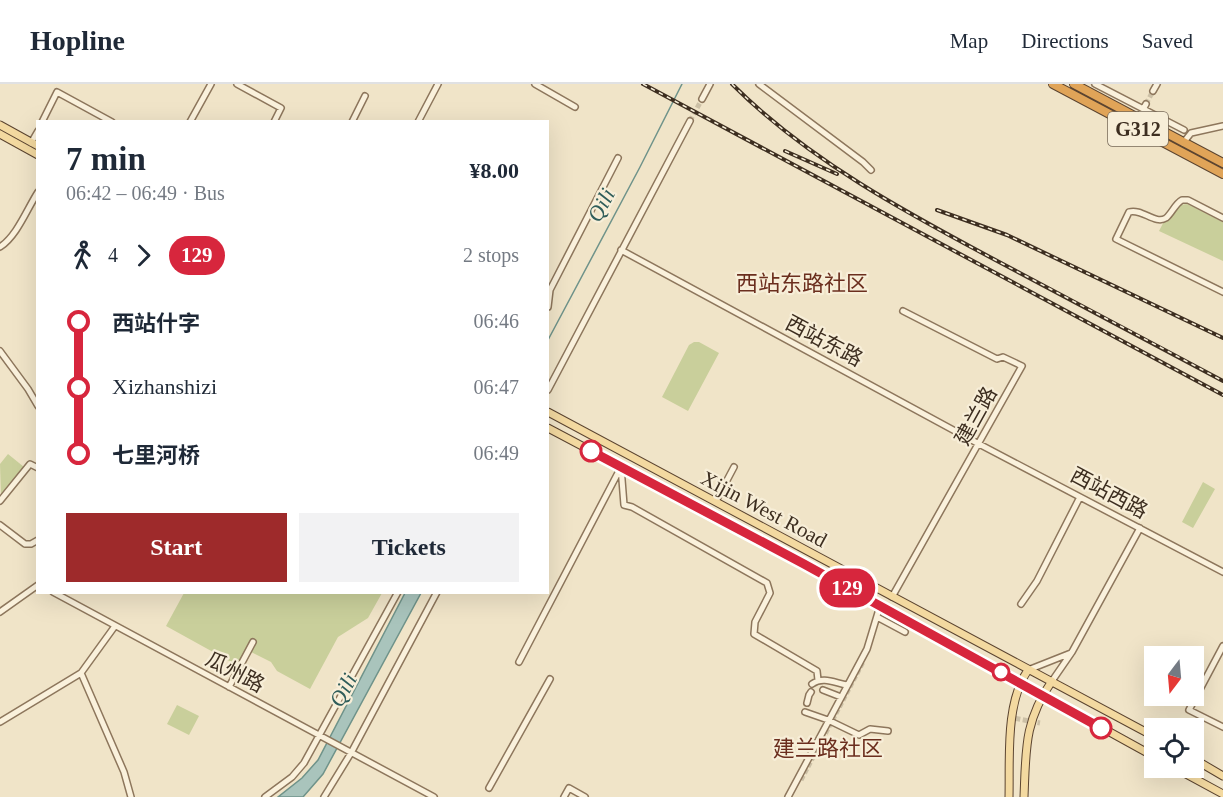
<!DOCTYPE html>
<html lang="en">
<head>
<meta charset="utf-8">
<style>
  :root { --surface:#fff; --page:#f2f2f3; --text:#1f2937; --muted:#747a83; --line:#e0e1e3; --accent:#9e2a2b }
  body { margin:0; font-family:"Times New Roman","Noto Sans SC",serif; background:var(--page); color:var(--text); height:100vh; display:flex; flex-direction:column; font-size:22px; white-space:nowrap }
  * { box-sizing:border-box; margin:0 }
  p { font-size:20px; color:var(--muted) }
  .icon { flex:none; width:33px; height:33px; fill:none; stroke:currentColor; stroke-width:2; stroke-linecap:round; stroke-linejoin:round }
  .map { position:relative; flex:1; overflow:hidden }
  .details { position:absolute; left:36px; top:36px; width:513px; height:474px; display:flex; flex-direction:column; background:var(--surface); border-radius:0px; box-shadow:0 6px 24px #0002 }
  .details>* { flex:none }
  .badge { padding:0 12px; border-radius:20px; font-size:21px; line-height:39px }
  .needle { width:39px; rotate:196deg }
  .fabs { position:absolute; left:1144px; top:562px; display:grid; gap:12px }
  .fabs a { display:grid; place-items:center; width:60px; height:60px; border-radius:0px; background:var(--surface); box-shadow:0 6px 24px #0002; font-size:30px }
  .map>.badge { position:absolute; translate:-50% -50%; box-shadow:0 0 0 3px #fff }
  .legs { display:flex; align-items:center; gap:9px; height:66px; padding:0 30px; font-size:20px }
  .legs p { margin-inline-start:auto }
  .overview { display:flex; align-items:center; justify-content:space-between; height:102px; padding:0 30px }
  h1 { font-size:33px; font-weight:700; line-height:45px }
  .cta { display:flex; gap:12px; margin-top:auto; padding:12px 30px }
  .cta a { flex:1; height:69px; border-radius:0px; background:var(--accent); color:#fff; font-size:24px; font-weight:700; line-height:69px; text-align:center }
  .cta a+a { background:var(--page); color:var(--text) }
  ul { padding:0 30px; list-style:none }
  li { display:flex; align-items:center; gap:21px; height:66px; font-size:22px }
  li i { display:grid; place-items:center; width:9px; height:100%; margin:0 8px; background:currentColor }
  li i::after { content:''; width:15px; height:15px; margin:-8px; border:4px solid; border-radius:50%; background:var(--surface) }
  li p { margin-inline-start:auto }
  li:first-child i { background:linear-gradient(#0000 50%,currentColor 0) }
  li:last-child i { background:linear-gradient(currentColor 50%,#0000 0) }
  header { display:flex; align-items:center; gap:36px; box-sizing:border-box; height:84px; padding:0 30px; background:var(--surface); border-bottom:2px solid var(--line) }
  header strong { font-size:28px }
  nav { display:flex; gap:33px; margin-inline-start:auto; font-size:21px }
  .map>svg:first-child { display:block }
</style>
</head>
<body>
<header>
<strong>Hopline</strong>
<nav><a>Map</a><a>Directions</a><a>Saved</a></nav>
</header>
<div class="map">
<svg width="1223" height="713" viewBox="0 0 1223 713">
  <rect width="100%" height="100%" fill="#f0e4c8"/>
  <path fill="#c9cf9b" d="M1187,120L1223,138V177L1159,147L1172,122Z
    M694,258H699L719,269L688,327L662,313L689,261Z
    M8,370L24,383L1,413L0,380Z
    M1203,398L1215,405L1193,444L1182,438Z
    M184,509H382L368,534L338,553L310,605L277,587L271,578L251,568L242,584L166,542Z
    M177,621L199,632L189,651L167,640Z"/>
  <path fill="#a9c4bc" stroke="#6f938a" stroke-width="1.5" d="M405,509H421L323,690L303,713H278L302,694L318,676Z"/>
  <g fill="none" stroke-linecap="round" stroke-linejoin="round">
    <path stroke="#6f938a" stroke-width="1.5" d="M548,256L640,83L682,0"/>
    <path stroke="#ccc0a6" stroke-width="5" stroke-dasharray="5 2.5" stroke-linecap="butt" d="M1146,20L1153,7
      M690,37L702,15
      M1008,633L1040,639
      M801,696L863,578"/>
    <defs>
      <path id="minor" d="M237,0L281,24L274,38
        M535,0L575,23
        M759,0L863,78L871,86
        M1095,0L1184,46
        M1153,7L1157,0
        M702,15L710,0
        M1138,35L1146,20
        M42,38L57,8L112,38
        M190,38L211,0
        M352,38L365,12
        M418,38L438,0
        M31,59L38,47
        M1183,59L1191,49L1223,42
        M1223,134L1188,116H1182C1175,120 1172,129 1166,134C1155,141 1142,124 1129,128L1116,155L1223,208
        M0,163C17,152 27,125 38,108
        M621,166L979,360L1223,488
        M548,223L550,206L618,74
        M0,267L28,305L38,322
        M548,306L690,37
        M621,383L624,421L632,423L767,499L770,509L755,538L754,550L817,587L818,596
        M0,417L30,380L38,384
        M716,417L734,383
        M0,441L25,460H31L38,456
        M53,508L434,713
        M892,513L1022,282L1003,273L997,275L903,227
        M1021,520L1037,497L1080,413
        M0,528L38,501
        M877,533L905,548
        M1223,562L1189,626L1223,643
        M519,578L620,385
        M1028,586L1071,569
        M81,589L124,688L131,713
        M1052,597L1072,568L1140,444
        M812,600C823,592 835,599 847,601
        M229,603L253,558
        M823,606L841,613
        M807,619L809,611L811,608
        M805,628L828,636L859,651L870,645L888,647
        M0,638L81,589L115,542
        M489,704L550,595
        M265,713L292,693L304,679L398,508
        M324,713L351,669L437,508
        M564,713L569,704L585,713
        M788,713L867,565L880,522"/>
      <path id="major" d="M0,41L38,62
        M0,50L38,71
        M548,328L1155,653
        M548,344L805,480L1155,673
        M1194,675L1223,692
        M1175,684L1223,710
        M1009,713C1010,674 1005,619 1028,586
        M1024,713C1026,666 1024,637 1052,597"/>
      <path id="highway" d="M1053,0L1223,90
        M1074,0L1223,79"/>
    </defs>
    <use href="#minor" stroke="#8d765c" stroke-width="8"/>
    <use href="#major" stroke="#5b4430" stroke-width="9"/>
    <use href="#highway" stroke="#5b4430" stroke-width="10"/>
    <use href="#minor" stroke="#faf1dc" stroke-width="5"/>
    <use href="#major" stroke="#f3d9a0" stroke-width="7"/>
    <use href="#highway" stroke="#e0a458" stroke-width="8"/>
    <defs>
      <path id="rail" d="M643,0L1223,311
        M732,0C808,76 907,129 1001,179C1075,218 1149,257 1223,297
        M785,67L837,90
        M937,126L1007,151L1223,254"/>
    </defs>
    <use href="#rail" stroke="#3d2e20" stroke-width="4"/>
    <use href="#rail" stroke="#f7eed8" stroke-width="1.5" stroke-dasharray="4.5" stroke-linecap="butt"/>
  </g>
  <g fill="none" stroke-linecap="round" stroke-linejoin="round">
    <defs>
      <path id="line-1" d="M591,367L804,480L1101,644"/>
    </defs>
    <use href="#line-1" stroke="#fff" stroke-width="14"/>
    <use href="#line-1" stroke="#d7263d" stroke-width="9"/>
  </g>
  <g fill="#fff" stroke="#d7263d" stroke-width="3">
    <circle cx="591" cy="367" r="10"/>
    <circle cx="1001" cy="588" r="8"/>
    <circle cx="1101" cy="644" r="10"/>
  </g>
  <g text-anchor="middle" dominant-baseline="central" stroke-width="4.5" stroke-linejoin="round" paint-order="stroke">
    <rect fill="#f7eed8" stroke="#756857" stroke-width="1.5" x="1108" y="28" width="60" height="34" rx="4.5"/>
    <g font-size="20" font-weight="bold" fill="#3d2e20">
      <text x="1138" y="45">G312</text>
    </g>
    <g font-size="21" fill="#3d2e20" stroke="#f7eed8">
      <text transform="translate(824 257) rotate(28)">西站东路</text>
      <text transform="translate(976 332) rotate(-61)">建兰路</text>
      <text transform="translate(1109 409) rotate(28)">西站西路</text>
      <text transform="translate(764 425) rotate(28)">Xijin West Road</text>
      <text transform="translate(235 588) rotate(28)">瓜州路</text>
    </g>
    <g font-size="22" font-style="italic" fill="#2f5d5a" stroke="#f7eed8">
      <text transform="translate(601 121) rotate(-62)">Qili</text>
      <text transform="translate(343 606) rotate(-62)">Qili</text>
    </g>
    <g font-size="22" fill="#6b2e1e" stroke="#f7eed8">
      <text x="802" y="199">西站东路社区</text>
      <text x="828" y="664">建兰路社区</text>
    </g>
  </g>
</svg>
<div class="fabs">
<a><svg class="needle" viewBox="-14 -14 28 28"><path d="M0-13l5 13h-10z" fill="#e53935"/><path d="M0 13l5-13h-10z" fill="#747a83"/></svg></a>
<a><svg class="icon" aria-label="locate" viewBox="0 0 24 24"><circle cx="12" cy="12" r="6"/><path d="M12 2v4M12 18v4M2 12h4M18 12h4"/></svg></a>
</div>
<b class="badge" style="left:847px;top:504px;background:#d7263d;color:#fff">129</b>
<section class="details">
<div class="overview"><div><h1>7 min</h1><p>06:42 – 06:49 · Bus</p></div><b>¥8.00</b></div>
<div class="legs"><svg class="icon" aria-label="walk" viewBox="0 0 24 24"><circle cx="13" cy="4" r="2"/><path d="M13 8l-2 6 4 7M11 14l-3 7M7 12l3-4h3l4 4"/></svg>4<svg class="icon" aria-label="forward" viewBox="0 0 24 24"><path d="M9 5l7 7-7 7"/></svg><b class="badge" style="background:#d7263d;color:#fff">129</b><p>2 stops</p></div>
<ul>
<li><i style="color:#d7263d"></i><b>西站什字</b><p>06:46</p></li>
<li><i style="color:#d7263d"></i><span>Xizhanshizi</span><p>06:47</p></li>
<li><i style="color:#d7263d"></i><b>七里河桥</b><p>06:49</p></li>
</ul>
<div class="cta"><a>Start</a><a>Tickets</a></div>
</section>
</div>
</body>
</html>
